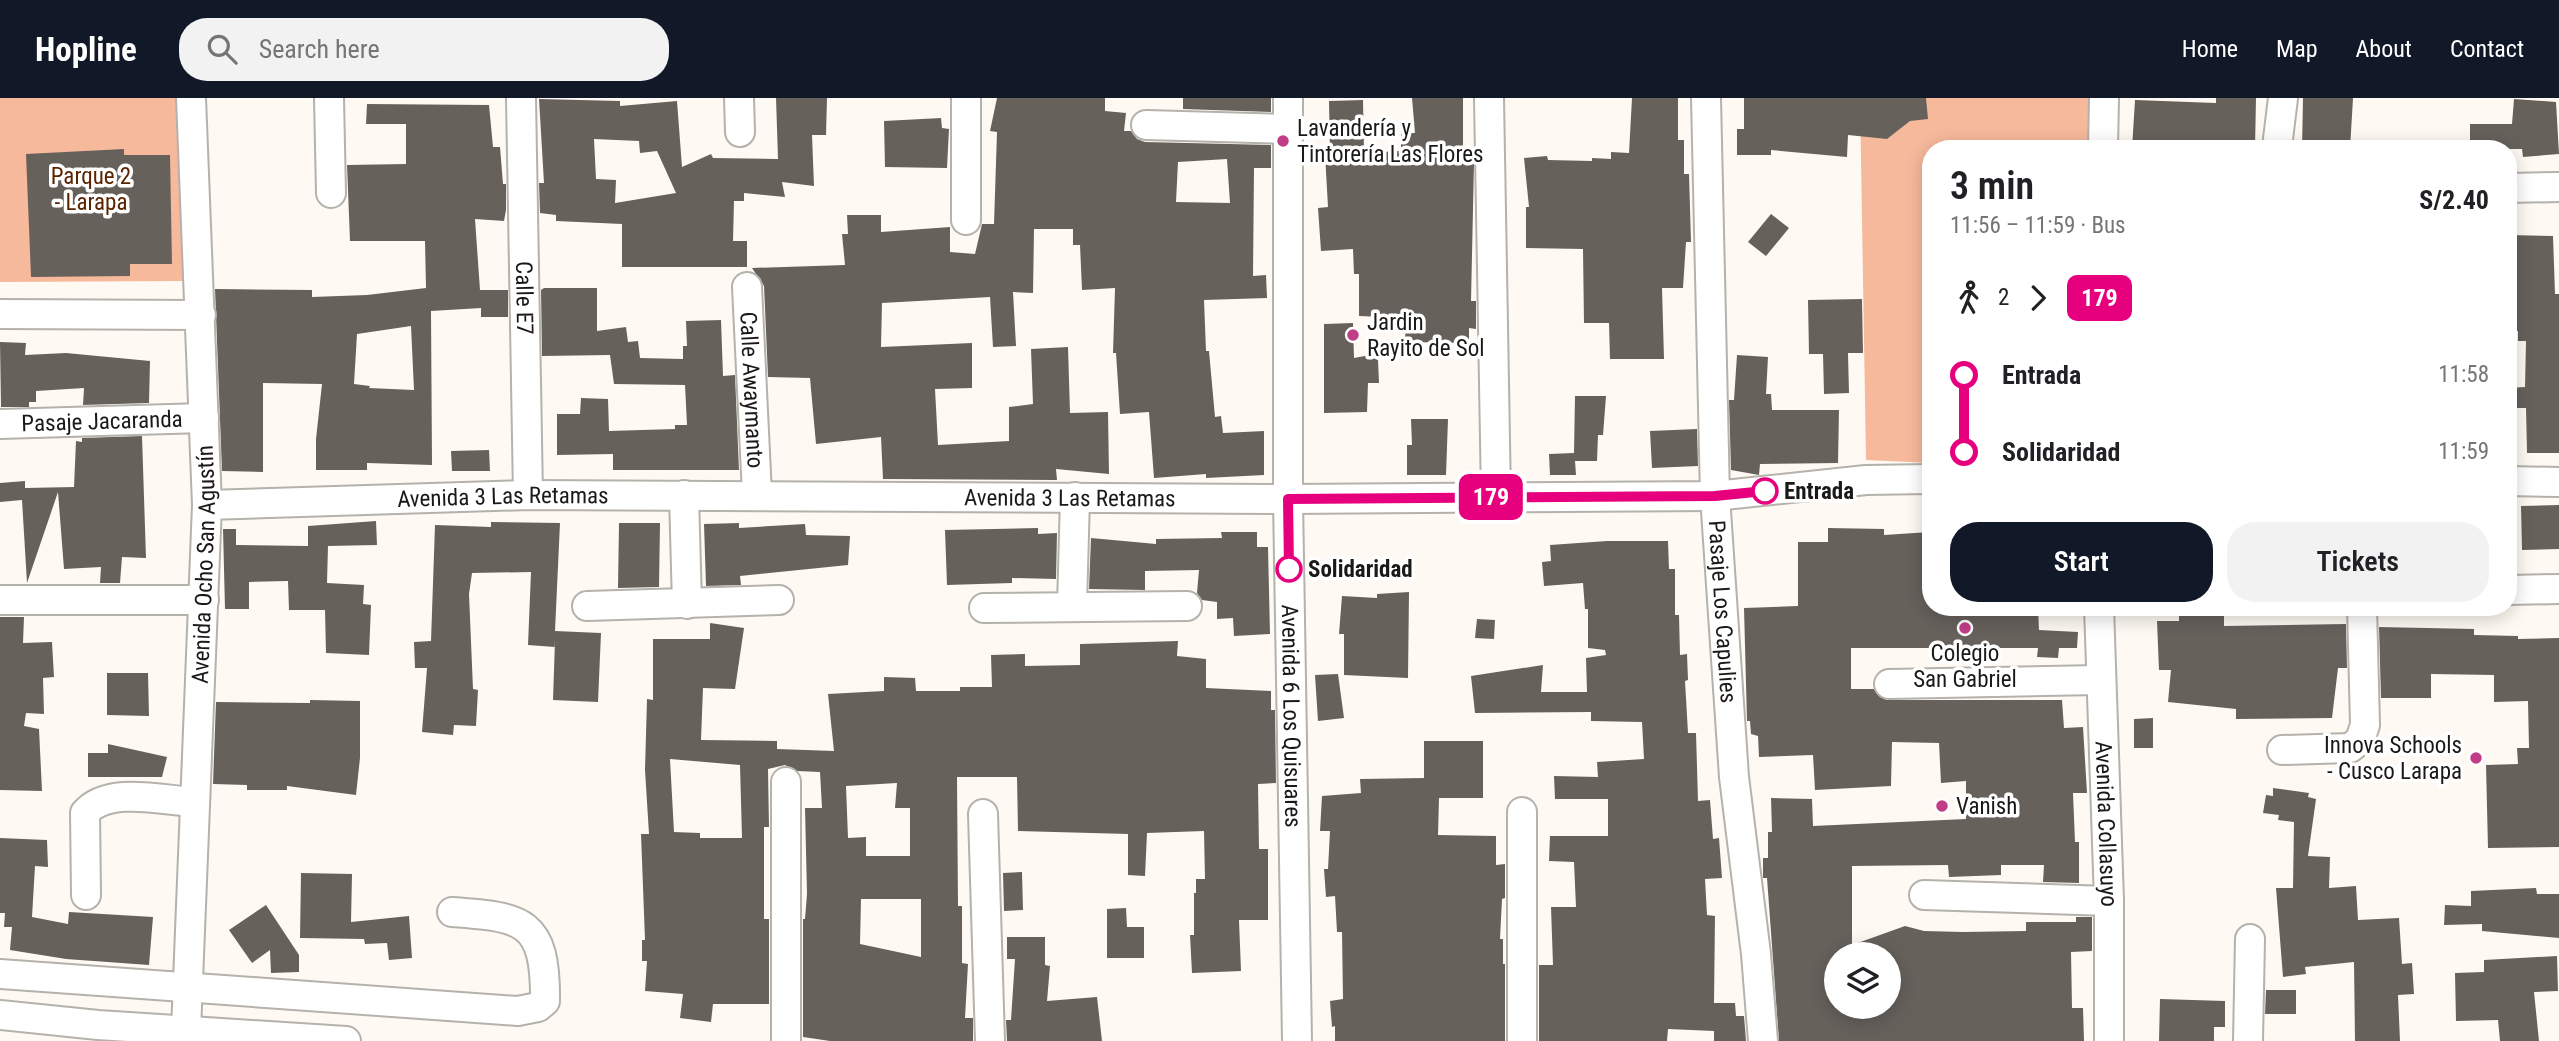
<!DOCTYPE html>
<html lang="en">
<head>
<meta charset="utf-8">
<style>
  :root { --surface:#fff; --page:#f2f2f2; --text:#202124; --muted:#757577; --accent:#111827 }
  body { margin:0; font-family:"Roboto Condensed",sans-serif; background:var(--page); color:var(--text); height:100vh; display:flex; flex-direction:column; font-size:26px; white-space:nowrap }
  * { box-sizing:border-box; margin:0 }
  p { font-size:23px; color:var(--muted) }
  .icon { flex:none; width:38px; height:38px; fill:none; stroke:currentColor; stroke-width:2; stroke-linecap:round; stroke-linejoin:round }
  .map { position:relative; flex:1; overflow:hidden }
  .sheet { position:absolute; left:1922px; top:42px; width:595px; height:476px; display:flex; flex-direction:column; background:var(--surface); border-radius:28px; box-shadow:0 4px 18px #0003 }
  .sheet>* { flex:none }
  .badge { padding:0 14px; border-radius:10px; font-size:24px; line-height:46px }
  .buttons { position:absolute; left:1824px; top:844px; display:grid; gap:14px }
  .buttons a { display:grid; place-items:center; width:77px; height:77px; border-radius:50%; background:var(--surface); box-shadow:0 4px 18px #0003; font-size:35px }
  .map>.badge { position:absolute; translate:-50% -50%; box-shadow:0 0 0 4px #fff }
  .legs { display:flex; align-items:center; gap:10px; height:77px; padding:0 28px; font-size:23px }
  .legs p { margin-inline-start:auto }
  .headline { display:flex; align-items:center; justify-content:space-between; height:119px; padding:0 28px }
  h1 { font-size:38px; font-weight:600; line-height:52px }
  .button { display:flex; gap:14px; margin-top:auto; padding:14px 28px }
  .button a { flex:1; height:80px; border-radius:28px; background:var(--accent); color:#fff; font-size:28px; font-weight:600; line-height:80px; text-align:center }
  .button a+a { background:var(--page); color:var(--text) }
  ul { padding:0 28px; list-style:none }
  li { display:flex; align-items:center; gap:24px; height:77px; font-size:26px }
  li i { display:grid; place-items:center; width:10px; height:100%; margin:0 9px; background:currentColor }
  li i::after { content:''; width:18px; height:18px; margin:-9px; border:5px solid; border-radius:50%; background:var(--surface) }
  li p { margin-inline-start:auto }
  li:first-child i { background:linear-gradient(#0000 50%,currentColor 0) }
  li:last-child i { background:linear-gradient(currentColor 50%,#0000 0) }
  header { display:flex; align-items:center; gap:42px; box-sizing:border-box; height:98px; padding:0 35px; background:var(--accent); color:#fff }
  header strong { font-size:33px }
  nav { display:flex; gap:38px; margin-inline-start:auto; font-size:24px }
  .search { width:490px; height:63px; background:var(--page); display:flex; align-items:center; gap:18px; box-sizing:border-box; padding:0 24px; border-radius:28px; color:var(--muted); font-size:26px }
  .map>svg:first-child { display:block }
</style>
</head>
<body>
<header>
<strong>Hopline</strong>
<div class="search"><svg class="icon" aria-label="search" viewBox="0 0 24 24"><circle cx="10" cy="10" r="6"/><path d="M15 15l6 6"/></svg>Search here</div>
<nav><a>Home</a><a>Map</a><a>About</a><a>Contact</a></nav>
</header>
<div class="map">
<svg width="2559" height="943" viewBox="0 0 2559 943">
  <rect width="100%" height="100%" fill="#fefaf3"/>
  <path fill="#f7b99c" d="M0,0H179L185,183L0,184Z
    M1860,0H2092L2093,51H1930V365L1866,362Z"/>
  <path fill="#67615c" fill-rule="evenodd" d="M776,0H827L826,37H812L814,88L782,84L785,99L744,95V103H734L733,143H747V169H622V126L556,123V117L540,115L539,85H544L539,1L620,3V8L677,3L682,69L711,56L713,60L778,61ZM594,41L639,43L640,55L657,53L676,95L615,105L616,82L596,81Z
    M997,0H1105V13L1126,15L1124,33H1131L1137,41L1145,44L1271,47V70H1254L1253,178L1266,177L1267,200L1204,202L1206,253H1209L1215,319L1221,318L1223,335L1264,333V377L1206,380V376L1154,380L1149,314L1120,316L1116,255H1113L1115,190L1082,192L1080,147H1073V131H1034L1033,195L1013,194L1016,248L993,249L990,199L882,205L881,249L972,245V290L935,291L938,347L1009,343V309L1033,306L1031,251L1068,249L1070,315L1108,314L1109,376L1056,371L1057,382L883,381L881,339L816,346L810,280L768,279L764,188L752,170L845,167L842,136H848L847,117H881V134L950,129V154L975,156L982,126H994L997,34L990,33ZM1227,61L1230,105L1176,104L1178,64Z
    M1183,0H1271V14L1183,11Z
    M1412,0H1463V65H1474L1471,203H1476V231L1469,230V245L1405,244L1406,220L1359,218V176H1354L1353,151L1321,153L1318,110L1328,109L1325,56H1330L1329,3L1363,2L1364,55L1401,53V35H1415Z
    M1632,0H1678V42H1684V76H1689L1691,144H1686L1683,190H1662L1664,261H1610L1609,225H1584L1583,151L1526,150V109H1529L1524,60L1547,58L1548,62L1592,63V60L1611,61V54L1629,55Z
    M1744,0H1926L1928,21L1910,23L1887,41L1848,37L1847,59L1771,52V57H1737V31H1744Z
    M2216,0H2256L2255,51H2132L2135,2L2216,5Z
    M2303,0H2353L2350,51H2302Z
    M2514,1L2556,4L2559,56L2523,59L2522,51H2470V26H2512Z
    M367,6L489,7L493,49H500L503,86H506V112L504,123L475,121L480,192H508V219H481V210L431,213L432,367L367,365V372H316V341L322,286L263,285V374L222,373L215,191L312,192V199L367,197L426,190L425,143H350L347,67L406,66V26H366ZM411,228L414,292L369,290L370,288L354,286L357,236Z
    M941,20L942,30L949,31L947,70L885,69L884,23Z
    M124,51V57H170L172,166H130V178L31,179L26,56Z
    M1771,116L1789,130L1766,158L1748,144Z
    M2508,137L2553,138L2555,196H2559V355H2527L2526,310H2508V290L2525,289L2526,243H2518V233H2508Z
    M544,190H597V233L626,229L628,244L638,243L640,260L683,261V248H687L686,223L721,222L723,278L735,277L739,372H613V356L557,357V316H580L581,300L608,301L609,333L675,331V327H687L685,287L614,286L610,257L542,258L541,192Z
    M1862,201L1863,255H1848L1849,295L1824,296L1823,256H1809L1808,202Z
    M1353,225L1354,260L1370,257L1378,262L1379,285H1368L1367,314L1324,315V226Z
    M0,244L26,245L25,257L66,255L150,263L149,305L83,307L84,290L36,293V304H29V309H1Z
    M1737,257L1768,259L1766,296H1771L1772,312H1839L1838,365L1760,366L1759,377L1731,372L1729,302H1734Z
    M1575,298H1606L1603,337H1598L1597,363H1575L1576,377H1550L1549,356L1574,355Z
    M1411,321H1448L1446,377H1407V347H1412Z
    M1697,331L1698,368L1652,370L1650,333Z
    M142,338L146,460L122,459L120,485H100L101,469L64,471L58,394L27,485L22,402L0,404V385L25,383V390L74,389L76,343L82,344V340Z
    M489,352L490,373H452L451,353Z
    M2559,407V451L2522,452L2521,408Z
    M376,423L377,447L328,448L327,485L364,487L363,506L371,507L369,557L326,555L325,512H289L288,483L249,484V511H225L223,431H236V447L308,448V428Z
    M491,424L560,425L555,533L601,535L598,604L553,602L555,542V549L528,547L531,474L472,475L469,496L473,591L478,592L476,628L454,627L453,637L422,634L427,570H415L414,544L431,543L435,427L491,429Z
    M619,425H660L659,489L618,490Z
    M739,425V430L805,426L806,437L850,438L848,467L740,478L741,487L706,488L704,426Z
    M1038,430V436L1057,435L1056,481L1012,480V485L947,487L945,432Z
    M1828,430L1884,431V437L1930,434V510L2038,509L2039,532L2078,534L2077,550H2059L2058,560L2037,559L2038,550H1851V591H1874L1886,602H2062L2064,630L2083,629L2087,695H2073L2075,744H2079V785L2043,784L2044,767H2001V777L1949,779L1948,767L1852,768V847L1905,828L1924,833L1963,834L2026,833V824H2076V819H2092V853L2071,854L2072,910H2083L2084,943H1779L1767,780H1763V760H1768V734H1772L1771,700L1812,701L1813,728L1966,721V683L1941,685L1939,645L1892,644L1891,688L1815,692L1813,657L1759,659L1758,638L1751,636L1750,623H1747L1744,510L1798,508V444H1828ZM1836,856H1888V908H1836Z
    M1221,434H1257V449H1268L1270,536L1234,538L1233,520L1217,521V504L1202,502L1197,495L1199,472L1145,473V492L1089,491L1091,440L1156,446V441L1222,440Z
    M1607,443H1668L1669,471H1675V517H1679L1680,557L1687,556L1688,582L1685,583L1688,635H1696L1698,703L1710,702L1713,741L1719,740L1722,780L1705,781L1707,817L1715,818L1714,905H1735L1736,918H1744L1746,943H1714V933L1668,931L1667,943H1539V867H1553L1551,809H1576L1574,764L1549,763L1550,738H1608V701H1555L1554,678L1598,679L1597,664L1644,661L1642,624L1591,623V614L1475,615L1471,578L1543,567L1541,594H1587L1586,560L1606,557L1605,552L1588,550V511H1585L1583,485L1544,488L1542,464L1551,463L1550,447Z
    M1409,494L1408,580L1344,577V536H1339L1342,498L1377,500V496Z
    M2224,516V528L2346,526L2347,570H2338L2332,620L2236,621V611L2168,604L2171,572H2159L2157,523H2179V518Z
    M0,519H24L23,545L52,544L54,579L43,580L44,616L26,615L24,628L39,631L42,693L0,692Z
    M1477,521L1495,522L1494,541L1475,540Z
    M710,525L744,530L735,591L703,590L701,642L777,643V651L834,653L828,596L884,593V579L915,580L916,593H960V589H992L991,557L1025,556V568L1080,567V546L1178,543L1177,558L1206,561V590L1271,593V612H1275L1276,685L1258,686L1259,751H1268V822H1239L1241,873L1192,875L1190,837H1194V795H1196V781H1205L1204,733L1147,735L1145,778L1128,777V736L1018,733L1017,679H957L958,808H962V865L968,866L965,920H973V943H830L803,939V821H805L807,796L805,710H822L820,674L797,673L785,667L768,671L769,729H764V821H769V906H713L711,924L680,920L683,896L645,893L647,863H642V842H645L641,736H649L645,672L647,601L653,602V541H710ZM670,661L740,667L742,740H700V735L674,734ZM897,685L895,710H910V758H866V739L848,740L846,688ZM861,801H921V859L860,846Z
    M2379,529L2474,531V537L2518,538V541L2559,540V749L2488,750L2486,667L2518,666L2517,650H2529L2528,603L2494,604V577L2431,576V600H2381Z
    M107,575H148L149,618L107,617Z
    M1338,576L1344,620L1318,623L1315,577Z
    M310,602L360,603V660L356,697L287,688V692H247V687L213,686L216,604L310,605Z
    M2153,620V650H2134V621Z
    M1424,643H1483V700H1439L1438,737L1496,738V767L1505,766V800L1502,801L1500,841H1503V866H1505V943H1335V928L1332,929L1330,903L1343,901L1342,834H1337L1335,798L1326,799L1324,771H1328L1330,733H1320L1322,698L1361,695L1360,681L1424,680Z
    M108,646L167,659L162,679H88V655H108Z
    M2273,690L2309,695L2308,699L2316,701L2308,758L2330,759L2329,790L2356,788L2358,822L2399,820L2402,866L2412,865L2414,896L2398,897L2400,943H2355L2354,864L2305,869L2306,876L2283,879L2276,790H2293L2294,724L2278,722L2279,717L2263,715L2266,697L2273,698Z
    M0,740L47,742L48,769L35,768L32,819L68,826L69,814L153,819L149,867L66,861L10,852L12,829H4L5,815H0Z
    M1022,774L1023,812L1004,813L1003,775Z
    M301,775L352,776L351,824L409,818L412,860L389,862L387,845L365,846L364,841L300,840Z
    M2536,790L2537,796H2559V840L2482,833V826L2444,827L2445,807L2471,808V793Z
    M266,807L299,857V874L271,875L270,852L252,865L229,832Z
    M1126,810L1127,829H1144V860H1107V811Z
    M1007,839H1045V867L1050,868L1047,903L1097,899L1102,943H1007L1006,922H1011L1015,861H1007Z
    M2557,858L2558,893L2534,894L2539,943H2500L2498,922L2456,923L2455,875L2484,874V862Z
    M2266,892H2296V916H2265Z
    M2160,901L2225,903V929H2214V943H2159Z"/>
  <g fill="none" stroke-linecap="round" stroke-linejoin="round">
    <defs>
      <g id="minor">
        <path d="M329,0L331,95"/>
        <path id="s1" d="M521,0L528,397"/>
        <path d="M739,0L740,34"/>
        <path id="s2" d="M1288,0V401L1297,943"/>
        <path d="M1489,0L1496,399"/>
        <path id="s3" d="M1706,0L1715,398L1734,679L1756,856L1763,943"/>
        <path d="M1146,27L1288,31"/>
        <path d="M2278,41L2283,0"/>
        <path d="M2103,51L2104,0"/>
        <path d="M2508,90L2559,89"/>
        <path d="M966,122V0"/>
        <path id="s4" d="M747,189L757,396"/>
        <path d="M0,216L201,217"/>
        <path id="s5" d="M0,326L204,320"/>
        <path d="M2508,383L2559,384"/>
        <path d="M684,397L687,506"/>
        <path id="s6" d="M207,407L528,397L1288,401L1715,398L1866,382L1930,381"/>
        <path d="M2508,492L2559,491"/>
        <path d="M0,502H204"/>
        <path d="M587,508L779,502"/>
        <path d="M1072,509L1075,399"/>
        <path id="s7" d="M2099,509L2109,803V943"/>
        <path d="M984,510L1187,508"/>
        <path d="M1889,586L2099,582"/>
        <path d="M2282,652L2350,650L2360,642L2365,627L2362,509"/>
        <path d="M1522,714V943"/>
        <path d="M983,716L990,943"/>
        <path d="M86,797L85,715C108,688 161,702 193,704"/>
        <path d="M1924,797L2109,803"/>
        <path d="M0,876L518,913L538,909L545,903C546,822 523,819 452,814"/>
        <path d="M0,917L98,927L346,943"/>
        <path id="s8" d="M186,933L207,407L191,0"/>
        <path d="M786,943V684"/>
        <path d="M2248,943L2250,841"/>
      </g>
    </defs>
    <use href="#minor" stroke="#b5b1ab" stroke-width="32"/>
    <use href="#minor" stroke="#fff" stroke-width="28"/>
  </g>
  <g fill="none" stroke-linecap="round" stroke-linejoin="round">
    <defs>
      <path id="line-1" d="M1289,471L1288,401L1715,398L1765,393"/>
    </defs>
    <use href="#line-1" stroke="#fff" stroke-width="16"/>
    <use href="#line-1" stroke="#e6007e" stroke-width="10"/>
  </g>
  <g fill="#c03e87" stroke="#fff" stroke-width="2.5">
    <circle cx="1283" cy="43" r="7"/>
    <circle cx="1353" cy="237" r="7"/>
    <circle cx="1965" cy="530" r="7"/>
    <circle cx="2476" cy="660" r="7"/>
    <circle cx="1942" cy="708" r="7"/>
  </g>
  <g fill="#fff" stroke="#e6007e" stroke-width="3.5">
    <circle cx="1765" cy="393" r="12"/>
    <circle cx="1289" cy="471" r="12"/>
  </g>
  <g text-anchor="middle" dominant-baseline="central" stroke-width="7" stroke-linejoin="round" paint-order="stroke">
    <g font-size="23" fill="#1a1917" stroke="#fff" text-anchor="start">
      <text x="1297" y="30">Lavandería y<tspan x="1297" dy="26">Tintorería Las Flores</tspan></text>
      <text x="1367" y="224">Jardin<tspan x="1367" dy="26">Rayito de Sol</tspan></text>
      <text x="1965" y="555" text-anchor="middle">Colegio<tspan x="1965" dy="26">San Gabriel</tspan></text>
      <text x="2462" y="647" text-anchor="end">Innova Schools<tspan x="2462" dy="26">- Cusco Larapa</tspan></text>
      <text x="1956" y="708">Vanish</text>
    </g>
    <g font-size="23" fill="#5c2301" stroke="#fff">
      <text x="91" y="78">Parque 2<tspan x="91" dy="26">- Larapa</tspan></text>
    </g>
    <g font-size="23" fill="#1a1917" stroke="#fff">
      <text stroke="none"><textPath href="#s1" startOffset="200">Calle E7</textPath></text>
      <text stroke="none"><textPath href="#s4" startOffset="103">Calle Awaymanto</textPath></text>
      <text stroke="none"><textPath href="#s5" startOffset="102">Pasaje Jacaranda</textPath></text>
      <text stroke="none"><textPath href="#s6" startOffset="296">Avenida 3 Las Retamas</textPath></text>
      <text stroke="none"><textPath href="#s6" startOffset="863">Avenida 3 Las Retamas</textPath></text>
      <text stroke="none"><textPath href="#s8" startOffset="467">Avenida Ocho San Agustín</textPath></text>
      <text stroke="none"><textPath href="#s3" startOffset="514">Pasaje Los Capulies</textPath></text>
      <text stroke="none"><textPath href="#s2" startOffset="618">Avenida 6 Los Quisuares</textPath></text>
      <text stroke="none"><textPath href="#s7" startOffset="217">Avenida Collasuyo</textPath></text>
    </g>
    <g font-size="23" font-weight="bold" fill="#1a1917" stroke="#fff" text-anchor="start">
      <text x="1784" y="393">Entrada</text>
      <text x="1308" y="471">Solidaridad</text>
    </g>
  </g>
</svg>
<div class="buttons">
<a><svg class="icon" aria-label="layers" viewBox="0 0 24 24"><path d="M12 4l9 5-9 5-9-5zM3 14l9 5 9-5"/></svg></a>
</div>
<b class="badge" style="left:1491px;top:399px;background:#e6007e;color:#fff">179</b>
<section class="sheet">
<div class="headline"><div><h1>3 min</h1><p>11:56 – 11:59 · Bus</p></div><b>S/2.40</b></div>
<div class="legs"><svg class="icon" aria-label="walk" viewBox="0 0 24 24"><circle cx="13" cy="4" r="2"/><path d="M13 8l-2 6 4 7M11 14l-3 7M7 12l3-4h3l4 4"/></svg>2<svg class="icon" aria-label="forward" viewBox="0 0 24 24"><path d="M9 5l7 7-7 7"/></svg><b class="badge" style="background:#e6007e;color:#fff">179</b></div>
<ul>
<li><i style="color:#e6007e"></i><b>Entrada</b><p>11:58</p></li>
<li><i style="color:#e6007e"></i><b>Solidaridad</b><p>11:59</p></li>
</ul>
<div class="button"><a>Start</a><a>Tickets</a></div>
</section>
</div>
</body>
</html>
